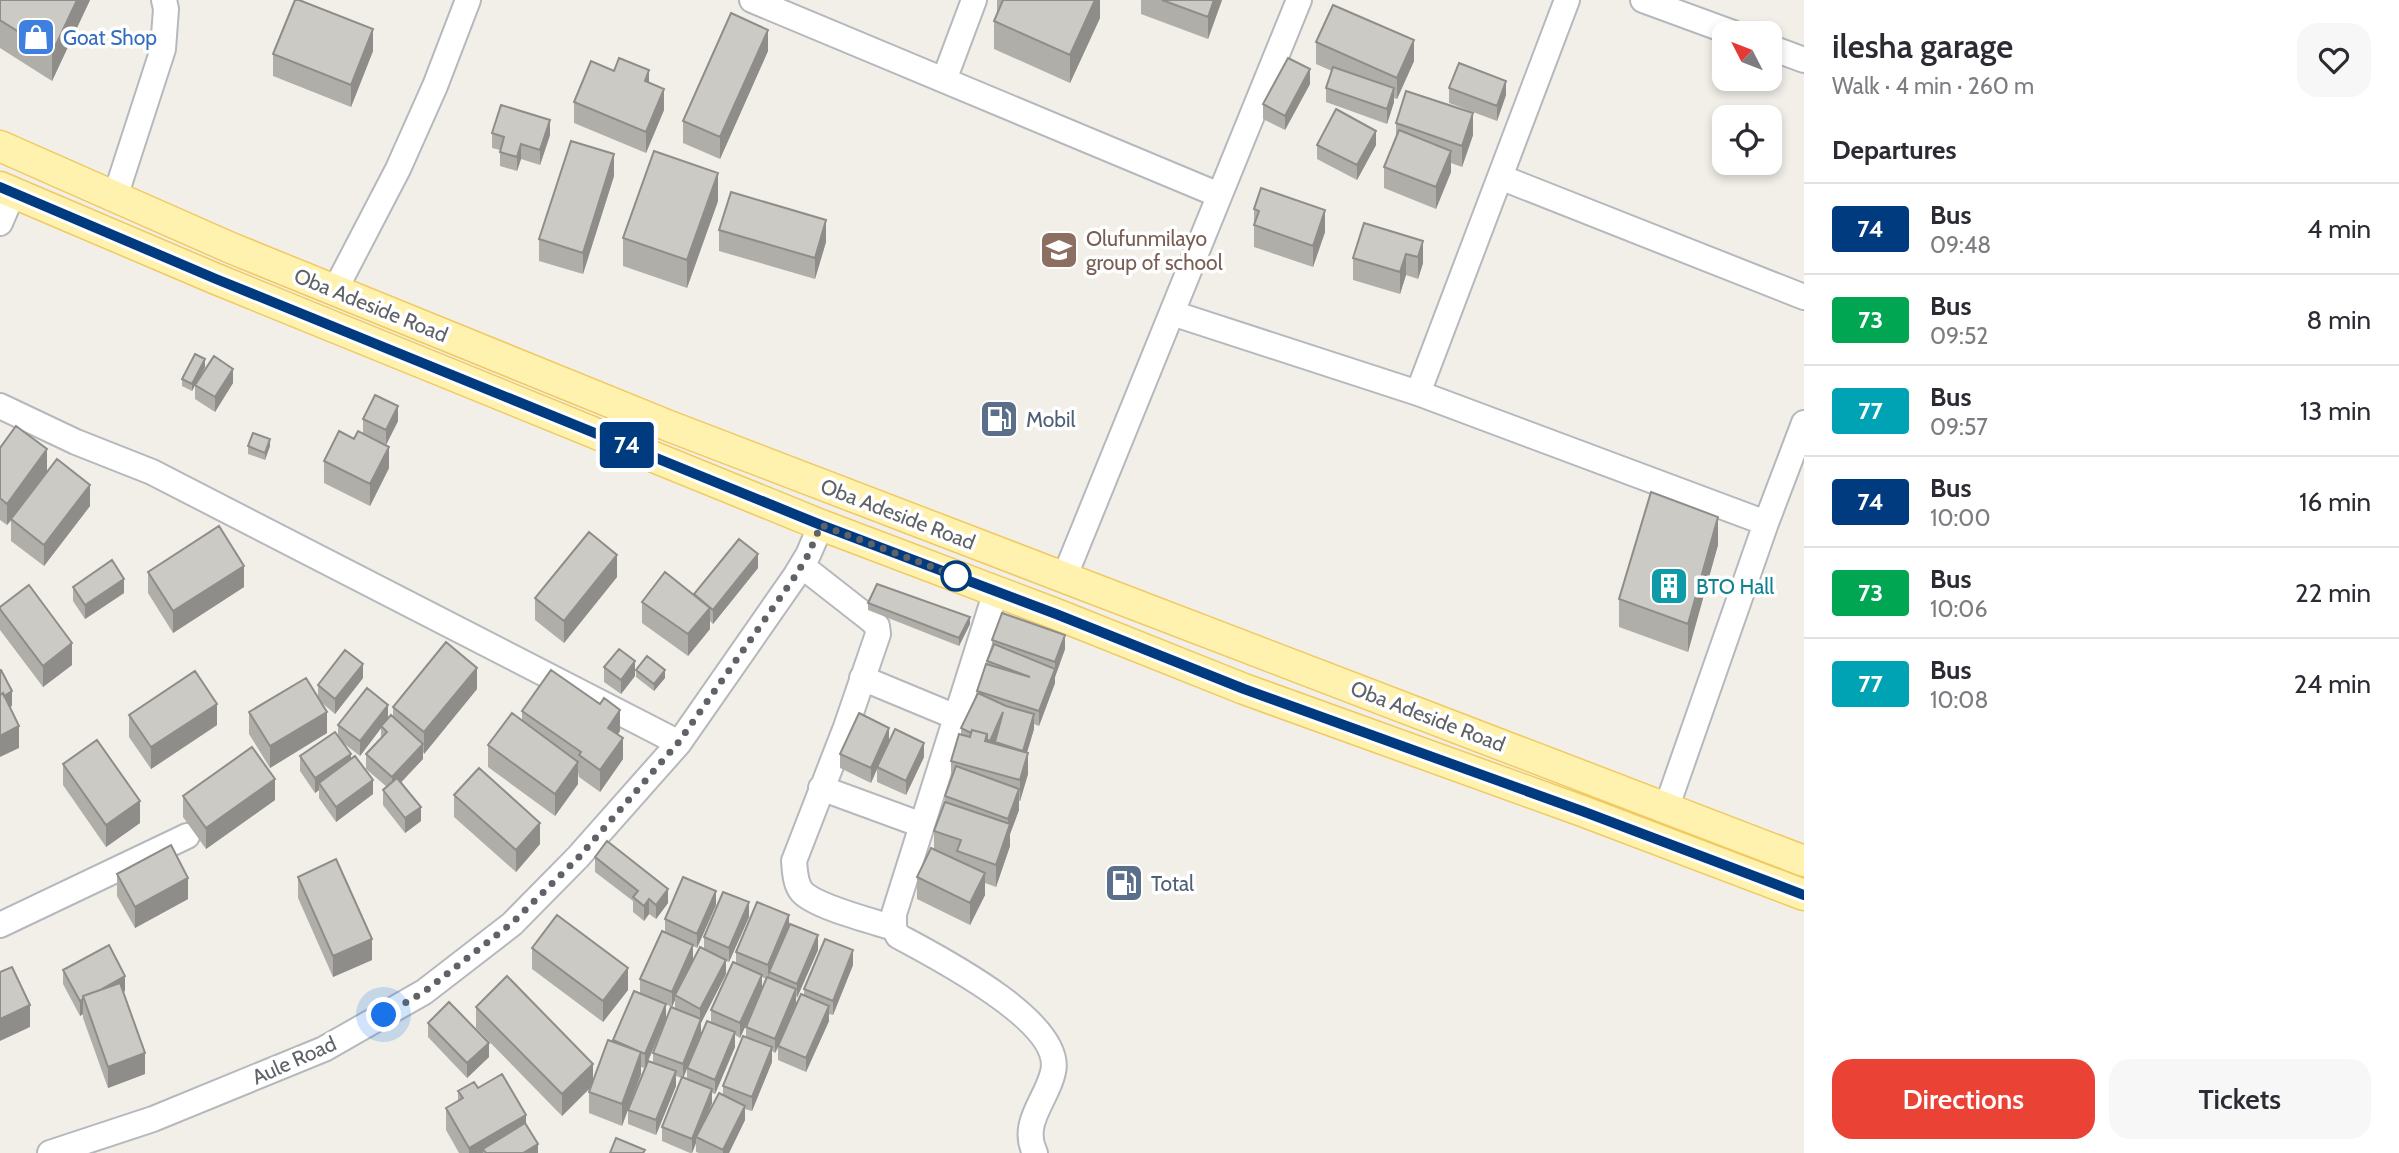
<!DOCTYPE html>
<html lang="en">
<head>
<meta charset="utf-8">
<style>
  :root { --surface:#fff; --page:#f7f7f7; --text:#2b2b33; --muted:#7c7c81; --line:#e1e1e2; --accent:#ea4335 }
  body { margin:0; font-family:Cabin,sans-serif; background:var(--page); color:var(--text); height:100vh; display:flex; flex-direction:column; font-size:26px; white-space:nowrap }
  * { box-sizing:border-box; margin:0 }
  p { font-size:23px; color:var(--muted) }
  .icon { flex:none; width:38px; height:38px; fill:none; stroke:currentColor; stroke-width:2; stroke-linecap:round; stroke-linejoin:round }
  .map { position:relative; flex:1; overflow:hidden }
  .panel { display:flex; flex-direction:column; background:var(--surface); width:595px }
  .panel>* { flex:none }
  .badge { padding:0 14px; border-radius:5px; font-size:24px; line-height:46px }
  .needle { width:46px; rotate:312deg }
  .fabs { position:absolute; left:1712px; top:21px; display:grid; gap:14px }
  .fabs a { display:grid; place-items:center; width:70px; height:70px; border-radius:14px; background:var(--surface); box-shadow:0 4px 10px #0003; font-size:35px }
  .you { position:absolute; width:35px; height:35px; margin:-18px; border:5px solid #fff; border-radius:50%; background:#1a73e8; box-shadow:0 0 0 10px #1a73e833 }
  .map>.badge { position:absolute; translate:-50% -50%; box-shadow:0 0 0 4px #fff }
  h2 { padding:0 28px; font-size:26px; line-height:63px }
  .round { display:grid; place-items:center; flex:none; width:74px; height:74px; border-radius:21px; background:var(--page) }
  .summary { display:flex; align-items:center; justify-content:space-between; height:119px; padding:0 28px }
  h1 { font-size:33px; font-weight:600; line-height:52px }
  .cta { display:flex; gap:14px; margin-top:auto; padding:14px 28px }
  .cta a { flex:1; height:80px; border-radius:21px; background:var(--accent); color:#fff; font-size:28px; font-weight:600; line-height:80px; text-align:center }
  .cta a+a { background:var(--page); color:var(--text) }
  ul { padding:0; list-style:none }
  li { display:flex; align-items:center; gap:21px; height:91px; padding:0 28px; border-top:2px solid var(--line) }
  li div { flex:1 }
  li b { display:block; font-size:26px }
  li em { font-style:normal }
  li .badge { min-width:77px; font-weight:700; text-align:center }
  main { display:flex; flex:1; min-height:0 }
  .map>svg:first-child { display:block }
</style>
</head>
<body>
<main>
<div class="map">
<svg width="1804" height="1153" viewBox="0 0 1804 1153">
  <rect width="100%" height="100%" fill="#f1efe8"/>
  <g fill="none" stroke-linecap="round" stroke-linejoin="round">
    <defs>
      <path id="minor" d="M752,0L1219,195
        M1643,0L1733,33
        M1769,47L1804,60
        M944,80L974,0
        M1500,177L1804,297
        M115,197L163,49L166,9L164,0
        M0,223L13,193
        M335,290L398,169L435,86L468,0
        M1172,313L1418,393L1766,523
        M1418,393L1567,0
        M0,406L76,442L152,472L679,743
        M802,566L871,620L877,626L878,634L846,727L794,861C795,871 795,884 802,892C816,907 872,921 894,928
        M1064,578L1299,0
        M996,591L894,914V928L898,936C935,956 1065,1022 1053,1072C1047,1100 1020,1123 1035,1153
        M862,678L956,717
        M821,788L922,825
        M1666,809L1766,523L1804,423
        M0,925L187,836
        M50,1153L153,1119L324,1049L424,992L512,924L578,857L679,743L796,575L808,555L821,525"/>
      <path id="major" d="M0,146L231,248L669,426L1804,861
        M0,187L216,279L821,525L1056,614L1244,689L1582,811L1804,895"/>
    </defs>
    <use href="#minor" stroke="#b5b8bc" stroke-width="28"/>
    <use href="#major" stroke="#f2c960" stroke-width="33"/>
    <use href="#minor" stroke="#fff" stroke-width="24"/>
    <use href="#major" stroke="#fff2af" stroke-width="30"/>
  </g>
  <path fill="#afaea9" fill-rule="evenodd" d="M0,0H90L52,81L0,48Z
    M997,0H1100V18L1070,83L994,49V21L997,14Z
    M1141,0H1222L1208,39L1141,14Z
    M1316,42L1414,61L1397,99L1394,98V102L1387,124L1326,102V88L1332,71L1316,64Z
    M373,51L351,107L273,76V54Z
    M768,51L720,159L683,143V121Z
    M614,71L649,83L664,110L646,153L574,123V102Z
    M1310,84L1285,130L1263,119V104Z
    M1449,88L1506,95L1497,121L1449,103Z
    M1396,123L1473,135L1462,167L1451,163V172L1436,209L1384,188V167L1396,138Z
    M492,133L550,135L540,165L521,159L517,171L500,166V150L492,148Z
    M1317,145H1376L1357,180L1317,159Z
    M614,176L583,274L539,261V239Z
    M718,201L687,288L623,266V238Z
    M1254,209L1325,232L1313,267L1254,247Z
    M719,230L826,242L815,279L719,251Z
    M1423,241V263L1418,279L1406,275L1400,294L1353,280V258Z
    M205,367L196,384L233,383L215,412L195,399V385L192,391L182,386V379Z
    M363,419L398,421L386,445L363,433Z
    M248,446H270L265,460L248,454Z
    M0,448L47,471L30,494L90,506L44,566L11,541V521L7,525L0,520Z
    M324,461L389,468L370,506L324,483Z
    M1718,545L1688,652L1619,627V599Z
    M758,568L713,624L710,621V629L688,656L642,623V602L694,595Z
    M148,572L244,587L173,633L148,593Z
    M617,577L564,643L535,620V598Z
    M73,587L124,593L85,619L73,601Z
    M868,603L970,624L959,646L868,610Z
    M0,607L72,665L43,687L0,630Z
    M992,640L1065,649L1055,677V683L1039,726L1034,724V729L1027,752L1028,774L1020,801H1019V810L1010,834V846L996,887L985,883V895L970,925L917,899V877L934,849V831L945,802V796L951,778V761L961,734V728L977,696V691L987,665V661L992,648Z
    M604,667L635,676L621,694L604,682Z
    M636,670L665,678L654,691L636,677Z
    M363,678L335,714L321,702L327,733L270,768L249,734V712L318,697V685Z
    M477,689L424,754L423,752V759L401,782L421,821L405,833L383,805V790L387,787L366,769V754L381,738V728L360,756L342,742L351,759L373,794L336,822L319,798V790L315,793L300,771V756L338,737V725L388,719L393,716V707Z
    M522,711L620,731L618,734L623,759L600,792L579,777L578,772V784L555,816L488,767V745L522,720Z
    M129,715L217,725L151,769L129,737Z
    M889,741L924,757L906,795L877,782V768L871,783L840,768V754Z
    M63,764L140,823L106,847L63,785Z
    M454,795L540,844L516,872L454,817Z
    M183,796L275,800L206,849L183,817Z
    M595,857L668,903L656,919L649,914L644,921L633,912V901L595,872Z
    M117,874L188,899L135,928L117,896Z
    M298,877L372,960L333,977L298,898Z
    M716,905L697,948L693,946V959L688,971L704,948V937L749,917L729,962L726,961V974L701,1023V1033L689,1062L711,1022V1010L736,964V952L789,926L818,950L796,998V1003L804,995V989L853,965L833,1015L829,1014V1021L806,1072L778,1060V1048L775,1053L772,1051V1062L752,1111L745,1109V1120L729,1153H699L696,1152V1143L692,1153H690L662,1141V1127L682,1078L676,1076V1086L656,1135L628,1124V1110L645,1068L641,1067V1074L622,1126L589,1113V1092L591,1087L562,1116L476,1028V1007L593,1082L613,1040L666,1018L675,1008V1000L672,1007L640,993V979L665,932V919ZM762,977L766,979L762,990ZM760,994L746,1027V1037L723,1086V1095L708,1113L712,1103V1093L715,1094L735,1047V1035L740,1038ZM663,1026L653,1053V1062L648,1061ZM687,1068V1078L683,1077Z
    M532,948L628,990L603,1022L532,969Z
    M63,970L125,991L123,992L145,1074L108,1088L83,1018V1014L80,1016L63,984Z
    M428,1023L489,1057L467,1078L428,1037Z
    M478,1088L526,1125L538,1153H459L446,1130V1108L458,1101V1091Z"/>
  <path fill="#8f8d8a" d="M77,0H90L52,81V53Z
    M1095,0H1100V18L1070,83V55Z
    M1214,0H1222L1208,39V17Z
    M373,29V51L351,107V85Z
    M768,30V51L720,159V137Z
    M1414,40V61L1397,99V78Z
    M1310,69V84L1285,130V116Z
    M649,70V92L645,81Z
    M1506,81V95L1497,121V106Z
    M1394,88V102L1387,124V109Z
    M664,89V110L646,153V132Z
    M1473,113V135L1462,167V146Z
    M550,120V135L540,165V150Z
    M1376,131V145L1357,180V165Z
    M521,144V159L517,171V157Z
    M1451,151V172L1436,209V187Z
    M614,154V176L583,274V253Z
    M718,173V201L687,288V260Z
    M1325,210V232L1313,267V246Z
    M826,220V242L815,279V258Z
    M1423,241V263L1418,279V257Z
    M1406,254V275L1400,294V272Z
    M205,359V367L192,391V384Z
    M233,369V383L215,412V397Z
    M398,406V421L386,445V430Z
    M270,439V446L265,460V453Z
    M389,447V468L370,506V484Z
    M47,449V471L7,525V504Z
    M90,485V506L44,566V545Z
    M1718,517V545L1688,652V624Z
    M758,554V568L713,624V610Z
    M617,555V577L564,643V621Z
    M244,566V587L173,633V611Z
    M124,579V593L85,619V605Z
    M710,608V629L688,656V634Z
    M970,617V624L959,646V638Z
    M1065,635V649L1055,677V683L1039,726V711L1055,669V662Z
    M72,643V665L43,687V666Z
    M635,661V676L621,694V680Z
    M363,664V678L335,714V699Z
    M477,668V689L424,754V732Z
    M665,670V678L654,691V684Z
    M12,691V706L0,712V698Z
    M217,704V725L151,769V747Z
    M388,705V719L360,756V741Z
    M620,710V731L608,749V728Z
    M327,712V733L270,768V746Z
    M1003,712L995,742V745L990,741Z
    M1034,714V729L1023,766V751Z
    M19,726V748L0,757V736Z
    M889,728V742L871,783V768Z
    M623,738V759L600,792V770Z
    M924,743V757L906,795V781Z
    M423,744V759L392,792V777Z
    M1028,753V774L1020,801V780Z
    M351,754V769L319,783V790L315,793V778Z
    M578,762V784L555,816V794Z
    M275,779V800L206,849V828Z
    M373,780V794L336,822V807Z
    M1019,789V810L1010,834V846L996,887V865L1008,831V819Z
    M140,801V823L106,847V825Z
    M421,807V821L405,833V818Z
    M540,823V844L516,872V850Z
    M985,873V895L970,925V903Z
    M188,878V899L135,928V907Z
    M668,889V903L656,919V905Z
    M716,891V905L697,948V934Z
    M649,899V914L644,921V906Z
    M749,902V917L729,962V948Z
    M789,915V930L769,972L768,980V965Z
    M818,935V950L797,998V984Z
    M372,939V960L333,977V956Z
    M693,945V959L677,996L675,995V1000L672,1007V992Z
    M853,950V965L833,1015V1001Z
    M726,960V974L701,1023V1033L683,1079V1064L700,1019V1009Z
    M628,968V990L603,1022V1001Z
    M762,975V990L740,1038V1023Z
    M125,976V991L88,1011L84,999Z
    M796,989V1003L778,1046L775,1053V1039Z
    M83,999V1014L80,1016V1001Z
    M666,1004V1019L645,1068V1054Z
    M30,1005V1027L0,1041V1019Z
    M829,1006V1021L806,1072V1058Z
    M735,1032V1047L715,1094V1080Z
    M489,1043V1057L467,1078V1063Z
    M772,1047V1062L752,1111V1097Z
    M641,1052V1074L622,1126V1104Z
    M145,1053V1074L108,1088V1067Z
    M593,1064V1085L562,1116V1094Z
    M676,1071V1086L656,1135V1120Z
    M712,1089V1103L698,1138L696,1137V1143L692,1153V1139Z
    M745,1106V1120L729,1153H723V1150Z
    M526,1115V1136L483,1149V1153H469V1148Z
    M538,1144V1153H523Z"/>
  <path fill="#cccac5" stroke="#8f8d8a" stroke-width="2" d="M0,0H77L52,53L0,20Z
    M295,0H299L373,29L351,85L273,54Z
    M1003,0H1095L1070,55L994,21Z
    M1162,0H1214L1208,17Z
    M1333,5L1414,40L1397,78L1316,42Z
    M731,13L768,30L720,137L683,121Z
    M619,58L649,70L645,81L664,89L646,132L574,102L591,61L614,71Z
    M1288,58L1310,69L1285,116L1263,104Z
    M1459,63L1506,81L1497,106L1449,88Z
    M1333,67L1394,88L1387,109L1326,88Z
    M1406,91L1473,113L1462,146L1396,123Z
    M501,105L550,120L540,150L521,144L517,157L500,152L504,137L492,133Z
    M1336,109L1376,131L1357,165L1317,145Z
    M1399,130L1451,151L1436,187L1384,167Z
    M571,141L614,154L583,253L539,239Z
    M654,151L718,173L687,260L623,238Z
    M1261,188L1325,210L1313,246L1254,225L1259,211L1254,209Z
    M731,192L826,220L815,258L719,230Z
    M1364,223L1423,241L1418,257L1406,254L1400,272L1353,258Z
    M195,354L205,359L192,384L182,379Z
    M214,356L233,369L215,397L195,385Z
    M375,395L398,406L386,430L363,419Z
    M16,426L47,449L7,504L0,498V448Z
    M339,431L354,439L358,431L389,447L370,484L324,461Z
    M253,433L270,439L265,453L248,446Z
    M57,459L90,485L44,545L11,519Z
    M1651,492L1718,517L1688,624L1619,599Z
    M219,526L244,566L173,611L148,572Z
    M589,532L617,555L564,621L535,598Z
    M739,539L758,554L713,610L694,594Z
    M112,560L124,579L85,605L73,587Z
    M665,572L710,608L688,634L642,602Z
    M877,584L970,617L959,638L868,603Z
    M29,585L72,643L43,666L0,609V607Z
    M1002,613L1065,635L1055,662L992,640Z
    M446,642L477,668L424,732L393,707Z
    M994,644L1055,669L1039,711L977,691L986,664L1030,677L987,661Z
    M619,649L635,661L621,680L604,667Z
    M345,650L363,664L335,699L318,685Z
    M647,656L665,670L654,684L636,670Z
    M0,670H1L12,691L4,696L3,693L0,695Z
    M551,670L600,704L604,698L620,710L608,728L623,738L600,770L579,755L581,752L522,711Z
    M195,671L217,704L151,747L129,715Z
    M306,678L327,712L270,746L249,712Z
    M367,688L388,705L360,741L338,725Z
    M3,693L19,726L0,736V695Z
    M978,693L1006,706L1034,714L1023,751L995,742L1003,712L990,741L987,740V734L972,730L971,733L961,728Z
    M512,713L578,762L555,794L488,745Z
    M859,713L889,728L871,768L840,754Z
    M391,715L423,744L392,777L366,754L387,732L381,726Z
    M895,729L924,743L906,781L877,767Z
    M972,730L987,734L985,741L1028,753L1020,780L951,761L959,734L970,737Z
    M335,732L351,754L315,778L300,756Z
    M97,740L140,801L106,825L63,764Z
    M252,747L275,779L206,828L183,796Z
    M355,756L373,780L336,807L319,783Z
    M956,766L1019,789L1008,819L945,796Z
    M479,768L540,823L516,850L454,795Z
    M397,778L421,807L405,818L383,790Z
    M945,802L1010,824L996,865L957,851L961,840L934,831Z
    M607,841L668,889L656,905L649,899L644,906L633,897L638,891L595,857Z
    M171,845L188,878L135,907L117,874Z
    M931,848L985,873L970,903L917,877Z
    M336,859L372,939L333,956L298,877Z
    M683,877L716,891L697,934L665,919Z
    M723,892L749,902L729,948L704,937Z
    M757,902L789,915L768,965L736,952Z
    M557,915L628,968L603,1001L532,948Z
    M790,924L818,935L797,984L769,972Z
    M662,931L693,945L672,992L640,979Z
    M825,939L853,950L833,1001L804,989Z
    M109,945L125,976L100,990L83,996V999L80,1001L63,970Z
    M700,947L726,960L700,1009L675,995Z
    M733,962L762,975L740,1023L711,1010Z
    M12,967L30,1005L0,1019V972Z
    M507,976L593,1064L562,1094L476,1007Z
    M767,977L796,989L775,1039L746,1027Z
    M120,983L145,1053L108,1067L83,996Z
    M634,991L666,1004L645,1054L613,1040Z
    M801,994L829,1006L806,1058L778,1046Z
    M449,1002L489,1043L467,1063L428,1023Z
    M671,1007L701,1019L683,1064L653,1053Z
    M707,1021L735,1032L715,1080L687,1068Z
    M743,1036L772,1047L752,1097L723,1086Z
    M608,1040L641,1052L622,1104L589,1092Z
    M648,1061L676,1071L656,1120L628,1110Z
    M502,1074L526,1115L469,1148L446,1108L463,1098L458,1091L474,1082L478,1088Z
    M682,1077L712,1089L692,1139L662,1127Z
    M719,1093L745,1106L723,1150L696,1137Z
    M525,1123L538,1144L523,1153H486L483,1149Z
    M616,1138L645,1150L643,1153H610Z"/>
  <g fill="none" stroke-linecap="round" stroke-linejoin="round">
    <defs>
      <path id="line" d="M0,187L216,279L821,525L1056,614L1244,689L1582,811L1804,895"/>
    </defs>
    <use href="#line" stroke="#fff" stroke-width="16"/>
    <use href="#line" stroke="#003b80" stroke-width="10"/>
    <path stroke="#5f6368" stroke-width="7" stroke-dasharray="0 12.6" d="M384,1015L424,992L512,923L578,858L678,743L796,575L808,555L821,525L956,576"/>
  </g>
  <defs>
    <symbol id="shop-square" viewBox="-11 -11 22 22"><rect x="-9" y="-9" width="18" height="18" rx="4" fill="#3f7fe0" stroke="#fff"/><path d="M-5-2.5h2.3a2.7 3.5 0 0 1 5.4 0H5L5.5 6h-11ZM-1.5-2.5h3a1.5 2.3 0 0 0-3 0Z" fill="#fff"/></symbol>
    <symbol id="school-square" viewBox="-11 -11 22 22"><rect x="-9" y="-9" width="18" height="18" rx="4" fill="#8d6e63" stroke="#fff"/><path d="M0-5L7-2L0 1L-7-2ZM-4 1L0 2.5L4 1V4Q0 6-4 4Z" fill="#fff"/></symbol>
    <symbol id="fuel-square" viewBox="-11 -11 22 22"><rect x="-9" y="-9" width="18" height="18" rx="4" fill="#5c6f8a" stroke="#fff"/><path d="M-5.5-6h7V0h2V4h1.3V-2.5L3-4.5l.8-.8L6-3V5H2.5V1h-1V6h-7ZM-4.2-4.7v3.2H.2V-4.7Z" fill="#fff"/></symbol>
    <symbol id="building-square" viewBox="-11 -11 22 22"><rect x="-9" y="-9" width="18" height="18" rx="4" fill="#0f9aa8" stroke="#fff"/><path d="M-4-6H4V6H1V3H-1V6H-4ZM-2.5-4.3h1.7v1.8h-1.7ZM.8-4.3h1.7v1.8H.8ZM-2.5-1h1.7V.8h-1.7ZM.8-1h1.7V.8H.8Z" fill="#fff"/></symbol>
  </defs>
  <g fill-rule="evenodd">
    <use href="#shop-square" x="14" y="15" width="44" height="44"/>
    <use href="#school-square" x="1037" y="228" width="44" height="44"/>
    <use href="#fuel-square" x="977" y="397" width="44" height="44"/>
    <use href="#building-square" x="1647" y="564" width="44" height="44"/>
    <use href="#fuel-square" x="1102" y="861" width="44" height="44"/>
  </g>
  <circle fill="#fff" stroke="#003b80" stroke-width="3.5" cx="956" cy="576" r="14"/>
  <g text-anchor="middle" dominant-baseline="central" stroke-width="7" stroke-linejoin="round" paint-order="stroke">
    <g font-size="21" fill="#366cbe" stroke="#fff" text-anchor="start">
      <text x="63" y="37">Goat Shop</text>
    </g>
    <g font-size="21" fill="#785e54" stroke="#fff" text-anchor="start">
      <text x="1086" y="238">Olufunmilayo<tspan x="1086" dy="24">group of school</tspan></text>
    </g>
    <g font-size="21" fill="#5f6368" stroke="#fff">
      <text transform="translate(371 305) rotate(22)">Oba Adeside Road</text>
      <text transform="translate(898 514) rotate(21)">Oba Adeside Road</text>
      <text transform="translate(1428 716) rotate(21)">Oba Adeside Road</text>
      <text transform="translate(294 1060) rotate(-24)">Aule Road</text>
    </g>
    <g font-size="21" fill="#4e5e75" stroke="#fff" text-anchor="start">
      <text x="1026" y="419">Mobil</text>
      <text x="1151" y="883">Total</text>
    </g>
    <g font-size="21" fill="#0d838f" stroke="#fff" text-anchor="start">
      <text x="1696" y="586">BTO Hall</text>
    </g>
  </g>
</svg>
<div class="fabs">
<a><svg class="needle" viewBox="-14 -14 28 28"><path d="M0-13l5 13h-10z" fill="#e53935"/><path d="M0 13l5-13h-10z" fill="#7c7c81"/></svg></a>
<a><svg class="icon" aria-label="locate" viewBox="0 0 24 24"><circle cx="12" cy="12" r="6"/><path d="M12 2v4M12 18v4M2 12h4M18 12h4"/></svg></a>
</div>
<div class="you" style="left:384px;top:1015px"></div>
<b class="badge" style="left:627px;top:445px;background:#003b80;color:#fff">74</b>
</div>
<section class="panel">
<div class="summary"><div><h1>ilesha garage</h1><p>Walk · 4 min · 260 m</p></div><a class="round"><svg class="icon" aria-label="heart" viewBox="0 0 24 24"><path d="M12 20l-8-8c-3-5 5-10 8-4 3-6 11-1 8 4z"/></svg></a></div>
<h2>Departures</h2>
<ul>
<li><span class="badge" style="background:#003b80;color:#fff">74</span><div><b>Bus</b><p>09:48</p></div><em>4 min</em></li>
<li><span class="badge" style="background:#00a651;color:#fff">73</span><div><b>Bus</b><p>09:52</p></div><em>8 min</em></li>
<li><span class="badge" style="background:#00a3b4;color:#fff">77</span><div><b>Bus</b><p>09:57</p></div><em>13 min</em></li>
<li><span class="badge" style="background:#003b80;color:#fff">74</span><div><b>Bus</b><p>10:00</p></div><em>16 min</em></li>
<li><span class="badge" style="background:#00a651;color:#fff">73</span><div><b>Bus</b><p>10:06</p></div><em>22 min</em></li>
<li><span class="badge" style="background:#00a3b4;color:#fff">77</span><div><b>Bus</b><p>10:08</p></div><em>24 min</em></li>
</ul>
<div class="cta"><a>Directions</a><a>Tickets</a></div>
</section>
</main>
</body>
</html>
